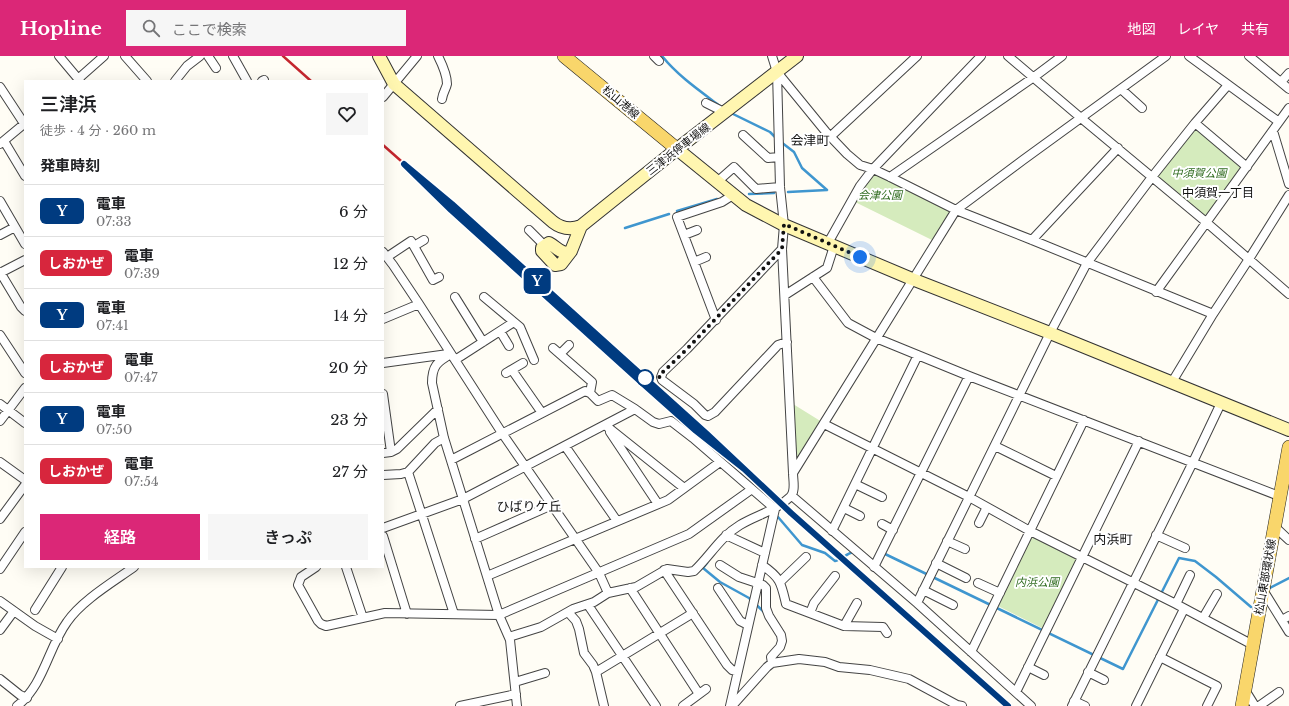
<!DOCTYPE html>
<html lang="ja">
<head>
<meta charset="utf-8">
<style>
  :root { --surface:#fff; --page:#f6f6f6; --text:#202124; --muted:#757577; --line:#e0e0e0; --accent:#db2777 }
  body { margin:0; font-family:"Libre Baskerville","Noto Sans JP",serif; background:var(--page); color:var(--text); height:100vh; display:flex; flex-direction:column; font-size:15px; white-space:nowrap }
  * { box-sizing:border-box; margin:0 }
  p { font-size:13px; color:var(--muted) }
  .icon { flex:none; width:22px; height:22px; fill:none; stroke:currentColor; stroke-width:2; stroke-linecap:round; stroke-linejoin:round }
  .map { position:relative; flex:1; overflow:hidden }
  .drawer { position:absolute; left:24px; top:24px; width:360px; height:488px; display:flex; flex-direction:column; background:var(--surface); border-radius:0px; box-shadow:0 4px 16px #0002 }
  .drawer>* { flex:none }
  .badge { padding:0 8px; border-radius:6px; font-size:14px; line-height:26px }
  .you { position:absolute; width:20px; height:20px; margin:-10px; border:3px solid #fff; border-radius:50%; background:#1a73e8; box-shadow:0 0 0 6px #1a73e833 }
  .map>.badge { position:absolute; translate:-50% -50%; box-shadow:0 0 0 2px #fff }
  h2 { padding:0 16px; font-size:15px; line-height:36px }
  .round { display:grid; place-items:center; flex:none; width:42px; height:42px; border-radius:0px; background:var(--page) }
  .summary { display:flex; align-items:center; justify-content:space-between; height:68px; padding:0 16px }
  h1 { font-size:19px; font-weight:600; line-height:30px }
  .cta { display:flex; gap:8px; margin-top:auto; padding:8px 16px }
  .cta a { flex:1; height:46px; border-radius:0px; background:var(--accent); color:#fff; font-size:16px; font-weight:600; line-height:46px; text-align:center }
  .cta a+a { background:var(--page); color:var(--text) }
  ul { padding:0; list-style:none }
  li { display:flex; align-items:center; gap:12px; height:52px; padding:0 16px; border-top:1px solid var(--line) }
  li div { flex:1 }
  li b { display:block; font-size:15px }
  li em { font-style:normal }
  li .badge { min-width:44px; font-weight:700; text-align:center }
  header { display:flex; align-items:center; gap:24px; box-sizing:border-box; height:56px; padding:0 20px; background:var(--accent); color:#fff }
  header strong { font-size:19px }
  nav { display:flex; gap:22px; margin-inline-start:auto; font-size:14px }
  .search { width:280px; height:36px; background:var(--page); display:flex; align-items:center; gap:10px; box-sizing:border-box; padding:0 14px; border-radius:0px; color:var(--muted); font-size:15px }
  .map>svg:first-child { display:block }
</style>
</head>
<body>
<header>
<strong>Hopline</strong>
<div class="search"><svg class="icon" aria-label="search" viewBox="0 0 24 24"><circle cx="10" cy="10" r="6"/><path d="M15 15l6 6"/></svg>ここで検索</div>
<nav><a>地図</a><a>レイヤ</a><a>共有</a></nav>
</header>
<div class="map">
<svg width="1289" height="650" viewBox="0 0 1289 650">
  <rect width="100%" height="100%" fill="#fffdf5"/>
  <path fill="#d5ebbd" d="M1196,71L1244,110L1204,164L1155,121Z
    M873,115L951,156L932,184L855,146Z
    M793,348L822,366L798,402H794Z
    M1031,478L1078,502L1044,573L996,549Z"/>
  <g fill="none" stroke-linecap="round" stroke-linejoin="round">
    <path stroke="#3f96cf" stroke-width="2.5" d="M662,0C678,20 700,35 720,50
      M729,56L770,76L777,83
      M781,86L794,96L802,112L827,134
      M788,136L827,134
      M749,138L774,137
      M677,155L717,143
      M625,172L669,158
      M775,460L778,461L802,489L825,497L835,505C841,504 846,498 853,496
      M883,497L1123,613L1179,502L1195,505L1216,521L1251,551
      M707,507L703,512L720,526L749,542L764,556
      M1268,533L1289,522"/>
    <defs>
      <path id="street" d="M59,0L80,25
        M125,0L147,25
        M208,0L216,12
        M233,0L247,25
        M438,0C442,8 447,19 447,28C446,33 443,36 442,43
        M654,0L659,5
        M1008,0L1081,62L1206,166L1289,238
        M1189,0L1279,66
        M1249,0L1289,33
        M777,16L826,76L847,98L860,109L873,113L890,121L956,154L1032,184L1213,258
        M78,23L104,0
        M175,25L187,10L200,0
        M262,25L264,24
        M1281,26L1289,17
        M0,31L25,69
        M1121,33L1142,52
        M383,41L417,0
        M706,47L724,56
        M1195,67L1247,111
        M1273,75L1289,128
        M743,79L768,102L779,101
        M830,81L917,0
        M4,85L25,120
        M0,88L24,68
        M890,121L1034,21L1062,0
        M717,126L734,111L756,133L780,131
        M0,145L25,188
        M529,174L544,189
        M0,179L15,171
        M684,179L697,174
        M1032,184L1118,92
        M828,187L860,130L873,113L981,0
        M414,190L424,184
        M782,193L687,293L663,316L661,321L662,324L694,348L705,359L708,360L715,356L778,289L787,286
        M383,196L393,209L419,248L502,377L599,517L608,537
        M387,201L411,185L433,224L439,221
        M694,206L706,201
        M0,216L21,251L25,255
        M0,217L25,204
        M813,221L848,267L876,282L969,320L1279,440
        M1156,236L1289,52
        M785,239L827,212L834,190
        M455,241L483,286
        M484,241L514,266
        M383,263L419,248
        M716,264L677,161L722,146L733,139
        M500,275L509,290
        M0,279L25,317
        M553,292L592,326L590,337
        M451,298C437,306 432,310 432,327L444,382L499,559L510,584L517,650
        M560,298L569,289
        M455,304L514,266L520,271L534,304
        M383,307L448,298
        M512,314L542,357
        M506,317L523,307
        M1172,326L1213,258L1249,203L1289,139
        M383,338L391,396
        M0,348L25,367
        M0,365L25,332
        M824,368L969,441L1030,475L1176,548L1253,589
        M605,369L684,432
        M610,376L658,448
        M565,390L617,465
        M995,390L1056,420
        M383,397L391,396L397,393L438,353
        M451,404L585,335L590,337L598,345L612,339L635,353
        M0,406L25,424
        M408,416L454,558
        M793,417L956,154L1023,104L1166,0
        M383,419L401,418L408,416L435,387L444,382
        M855,428L882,441
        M792,440L917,547L1031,650
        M844,452L860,460
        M0,463L25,429
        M979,467L987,451
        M882,468L893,474
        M1274,470L1289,484
        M383,472L463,443L635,353L653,366L659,368L671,365L693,382L775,453
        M832,475L918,299
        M726,479L765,497
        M1156,479L1185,492
        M383,480L407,558
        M475,483L552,449
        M947,485L965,493
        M936,507L966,522
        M720,509L739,521L763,529L766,532V552L769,560L781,579L782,585L780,591L771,601L772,607
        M762,509C781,522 781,527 786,548L844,570L883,571L887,577
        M316,511L301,521L298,529L318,565L321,568L326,570L385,557L499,559L689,478L752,433
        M346,511L363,562
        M874,511L969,320
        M0,513L25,476
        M664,514L727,609L732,614L737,615
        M487,520L668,444L720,406
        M780,526L806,501
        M978,527L1000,537
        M630,532L699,638
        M718,532L740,565L748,569
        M923,534L953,549
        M1263,534L1289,576
        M0,545L35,570L58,583
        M917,547L1050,277L1087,207L1152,121L1195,67L1228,29
        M1176,548L1190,519
        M588,549L656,650
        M35,554L62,511
        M568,556L576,565L579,573L584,597L593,609L596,616L604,650
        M810,557L814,547L835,520
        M1203,562L1217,538
        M1282,564L1289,560
        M844,570L857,547
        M0,574L14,555
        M509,581L541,571L573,553L594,546L608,537L636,531L667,513L688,516L694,515C710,500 720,481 740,469C756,459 776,455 790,441C796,436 793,424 793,417L782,193L784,169L780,131L777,16L772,0
        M971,596L1084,364
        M1160,601L1217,630L1207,650
        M1028,611L1044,619
        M596,616L693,557
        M1088,616L1104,624
        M0,623L20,639L27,642
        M515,626L545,617
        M1245,634L1255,650
        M1016,636L1139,385
        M1074,645L1085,650
        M17,650C44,629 48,592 67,566C81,545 113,526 134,511
        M460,650L516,638
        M683,650L706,633
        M730,650L775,453
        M732,650L767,611L772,607L799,603L825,606L839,611L870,614L909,623L957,649L962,650
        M1072,650L1193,406L1221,347
        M1136,650L1184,553
        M1259,650L1279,636"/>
      <path id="secondary" d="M379,0L394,28L553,166C562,173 571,174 581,170
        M677,93L746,149L784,169L912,223L1050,277L1289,374
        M571,195C562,200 557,191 549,187L542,192V195L555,209L561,208L571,195L581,170L677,93L797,0"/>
      <path id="primary" d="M564,0L677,93
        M1242,650L1289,391"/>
    </defs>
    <use href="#street" stroke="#444" stroke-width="10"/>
    <use href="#secondary" stroke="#333" stroke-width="14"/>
    <use href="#primary" stroke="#222" stroke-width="14"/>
    <use href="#street" stroke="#fff" stroke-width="8"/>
    <use href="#secondary" stroke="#fff6b0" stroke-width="12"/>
    <use href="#primary" stroke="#f9d66b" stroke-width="13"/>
    <path stroke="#c4262e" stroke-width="2.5" d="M283,0L311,25
      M383,89C463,160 543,230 623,302C676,350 730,397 781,448L1008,650"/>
  </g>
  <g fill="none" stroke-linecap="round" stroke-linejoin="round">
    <defs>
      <path id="line" d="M744,413L696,375L641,326L451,154L404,108L452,148L707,378L791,457L1008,650"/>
    </defs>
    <use href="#line" stroke="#fff" stroke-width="9"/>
    <use href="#line" stroke="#003b80" stroke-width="6"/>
    <path stroke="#111" stroke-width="4" stroke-dasharray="0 7.2" d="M645,322L661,321L663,316L687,293L782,193L784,168L860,201"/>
  </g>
  <circle fill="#fff" stroke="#003b80" stroke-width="2" cx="645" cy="322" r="8"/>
  <g text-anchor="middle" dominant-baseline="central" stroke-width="4" stroke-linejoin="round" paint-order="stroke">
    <g font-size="11" fill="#111" stroke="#fff">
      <text transform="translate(621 46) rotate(40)">松山港線</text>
      <text transform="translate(678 93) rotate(-38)">三津浜停車場線</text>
      <text transform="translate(1265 521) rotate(-80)">松山東部環状線</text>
    </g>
    <g font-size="11" font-style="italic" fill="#2f6b1f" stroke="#fff">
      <text x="1199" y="117">中須賀公園</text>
      <text x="880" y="139">会津公園</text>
      <text x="1037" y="526">内浜公園</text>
    </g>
    <g font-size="12" fill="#111" stroke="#fff">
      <text x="1218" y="136">中須賀一丁目</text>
    </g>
    <g font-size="13" fill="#111" stroke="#fff">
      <text x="810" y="84">会津町</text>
      <text x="529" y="450">ひばりケ丘</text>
      <text x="1113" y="483">内浜町</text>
    </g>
  </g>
</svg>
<div class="you" style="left:860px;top:201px"></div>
<b class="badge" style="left:537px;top:225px;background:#003b80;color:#fff">Y</b>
<section class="drawer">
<div class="summary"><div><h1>三津浜</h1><p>徒歩 · 4 分 · 260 m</p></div><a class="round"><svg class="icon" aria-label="heart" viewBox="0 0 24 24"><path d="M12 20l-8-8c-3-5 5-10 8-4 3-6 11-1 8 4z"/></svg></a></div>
<h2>発車時刻</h2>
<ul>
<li><span class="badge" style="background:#003b80;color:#fff">Y</span><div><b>電車</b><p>07:33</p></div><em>6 分</em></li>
<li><span class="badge" style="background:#d7263d;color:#fff">しおかぜ</span><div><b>電車</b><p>07:39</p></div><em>12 分</em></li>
<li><span class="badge" style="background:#003b80;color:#fff">Y</span><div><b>電車</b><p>07:41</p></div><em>14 分</em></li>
<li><span class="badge" style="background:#d7263d;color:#fff">しおかぜ</span><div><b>電車</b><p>07:47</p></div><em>20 分</em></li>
<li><span class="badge" style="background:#003b80;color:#fff">Y</span><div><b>電車</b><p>07:50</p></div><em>23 分</em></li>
<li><span class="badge" style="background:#d7263d;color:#fff">しおかぜ</span><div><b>電車</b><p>07:54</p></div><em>27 分</em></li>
</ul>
<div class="cta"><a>経路</a><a>きっぷ</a></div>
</section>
</div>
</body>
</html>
